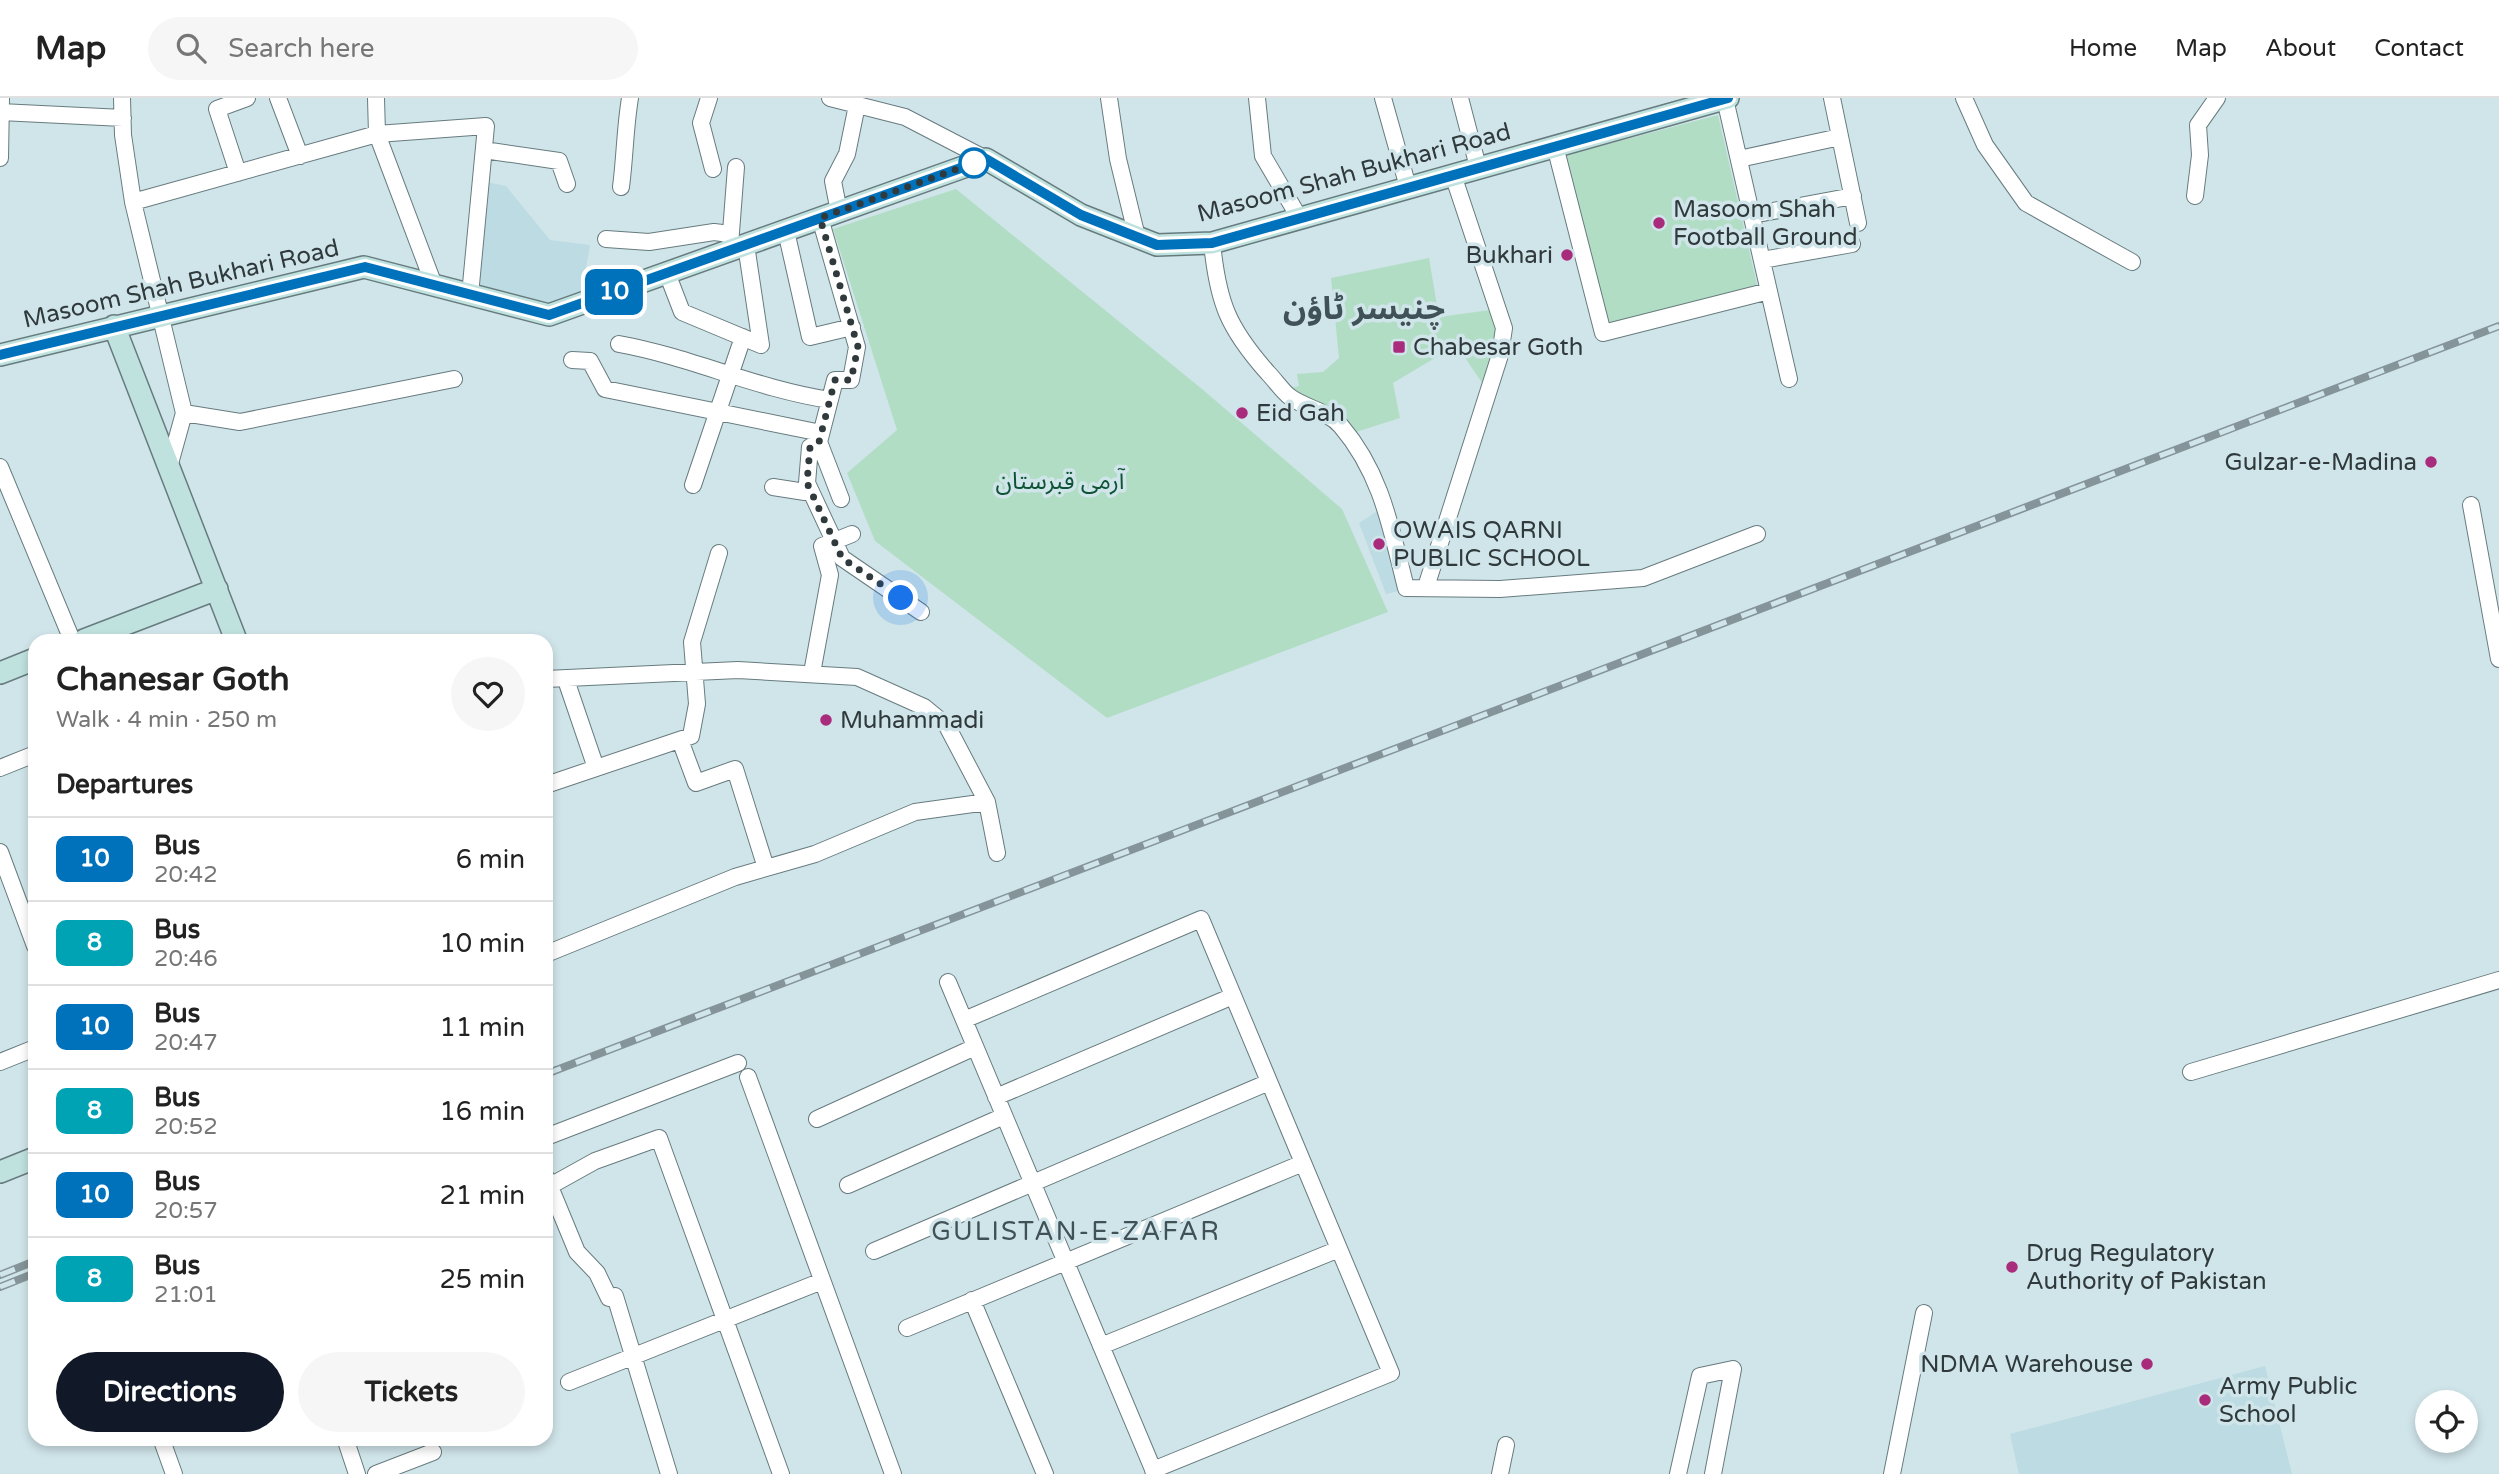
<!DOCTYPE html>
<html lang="en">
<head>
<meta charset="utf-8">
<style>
  :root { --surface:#fff; --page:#f6f6f6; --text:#222; --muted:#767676; --line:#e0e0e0; --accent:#111827 }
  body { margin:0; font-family:"Varela Round","Noto Sans Arabic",sans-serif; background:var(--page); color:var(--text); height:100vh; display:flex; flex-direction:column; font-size:26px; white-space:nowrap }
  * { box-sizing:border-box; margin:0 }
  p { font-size:23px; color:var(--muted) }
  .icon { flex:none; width:38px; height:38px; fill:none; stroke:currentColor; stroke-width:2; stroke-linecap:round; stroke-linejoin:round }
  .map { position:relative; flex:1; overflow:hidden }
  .side { position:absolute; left:28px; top:536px; width:525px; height:812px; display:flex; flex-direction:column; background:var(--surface); border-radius:21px; box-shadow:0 4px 10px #0003 }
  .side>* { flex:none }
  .badge { padding:0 14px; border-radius:10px; font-size:24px; line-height:46px }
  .buttons { position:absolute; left:2415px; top:1292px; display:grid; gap:14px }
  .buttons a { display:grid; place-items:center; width:63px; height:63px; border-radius:50%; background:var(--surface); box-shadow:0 4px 10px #0003; font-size:35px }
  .you { position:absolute; width:35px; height:35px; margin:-18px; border:5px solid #fff; border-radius:50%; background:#1a73e8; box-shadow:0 0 0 10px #1a73e833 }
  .map>.badge { position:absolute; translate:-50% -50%; box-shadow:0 0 0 4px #fff }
  h2 { padding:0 28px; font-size:26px; line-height:63px }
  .round { display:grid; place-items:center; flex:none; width:74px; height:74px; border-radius:37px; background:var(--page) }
  .summary { display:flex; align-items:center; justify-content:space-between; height:119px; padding:0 28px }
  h1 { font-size:33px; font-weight:700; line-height:52px }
  .action { display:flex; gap:14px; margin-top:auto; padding:14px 28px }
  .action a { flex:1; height:80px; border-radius:42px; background:var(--accent); color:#fff; font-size:28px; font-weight:700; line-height:80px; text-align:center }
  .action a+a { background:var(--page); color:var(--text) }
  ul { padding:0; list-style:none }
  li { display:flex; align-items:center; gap:21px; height:84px; padding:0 28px; border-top:2px solid var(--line) }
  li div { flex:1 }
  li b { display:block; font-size:26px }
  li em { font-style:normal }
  li .badge { min-width:77px; font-weight:700; text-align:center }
  header { display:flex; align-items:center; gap:42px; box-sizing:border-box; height:98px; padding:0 35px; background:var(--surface); border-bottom:2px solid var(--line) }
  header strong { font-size:33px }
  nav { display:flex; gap:38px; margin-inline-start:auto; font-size:24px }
  .search { width:490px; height:63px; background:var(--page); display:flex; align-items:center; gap:18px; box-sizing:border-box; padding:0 24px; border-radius:38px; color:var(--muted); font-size:26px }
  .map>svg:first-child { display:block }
</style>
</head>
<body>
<header>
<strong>Map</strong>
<div class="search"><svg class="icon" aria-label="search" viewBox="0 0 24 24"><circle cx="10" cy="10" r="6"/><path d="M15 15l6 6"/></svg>Search here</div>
<nav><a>Home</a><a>Map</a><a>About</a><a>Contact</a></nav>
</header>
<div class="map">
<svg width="2499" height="1376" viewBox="0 0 2499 1376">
  <rect width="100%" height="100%" fill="#d0e5ea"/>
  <path fill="#bddbe2" d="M481,83L506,88L550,142L590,147L580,206L549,217L470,197Z
    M1379,412L1403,492L1386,496L1359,425Z
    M2265,1268L2292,1376H2019L2010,1336Z"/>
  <path fill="#b2ddc5" d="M1718,17L1758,191L1602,232L1559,59Z
    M956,91L1202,291L1342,411L1388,514L1107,620L875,443L847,375L897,332L833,131Z
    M1429,160L1439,219L1497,211L1504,230L1487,292L1461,254L1450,251L1393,285L1400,320L1347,337L1283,292L1299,288L1297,276L1323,274L1339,260L1331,180Z"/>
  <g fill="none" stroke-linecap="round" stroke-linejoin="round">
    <defs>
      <path id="street" d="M122,0L123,37L133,104L184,315L169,369
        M278,0L300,58
        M376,0L377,36L434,187
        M709,0L701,25L713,71
        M830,0L905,19L986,61
        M1109,0L1118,61L1137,139
        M1257,0L1263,58L1300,121
        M1383,0L1408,89
        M1460,0L1478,69
        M1832,0L1858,125
        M1964,0L1985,47L2026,105L2132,164
        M1725,1L1789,281
        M0,14L123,20
        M1555,48L1603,235L1769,193
        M484,52L559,63L567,86
        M0,60L1,0
        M1739,61L1840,39
        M238,75L217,11L247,0
        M621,89C625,58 625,30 630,0
        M2195,98L2200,57L2198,27L2217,0
        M133,104L377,36L486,28L470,197
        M839,114L833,83L847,56L857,7
        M1752,117L1853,98
        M820,120L857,249L851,282H835L819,344L841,401
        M786,133L810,239L852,229
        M606,141L649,144L714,134L730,136
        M1212,145C1218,205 1228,230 1268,275C1275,282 1282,293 1290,299C1305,310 1328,313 1341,328C1382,376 1391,431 1406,490L1500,491L1643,480L1757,436
        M730,147L736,69
        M1762,162L1852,146
        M667,175L682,214L761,247L746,147
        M619,246C691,259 757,291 830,302
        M572,262L590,263L605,291L821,335
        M184,315L240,324L454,281
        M819,344L810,349L807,385L842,460L921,514
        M0,369L72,542
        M693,387L743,239
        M773,389L805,394L807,385
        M2471,407L2499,561
        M1426,489L1500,257L1504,230L1453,77
        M812,575L830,477L822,448L852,436
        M546,581L738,572L857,579L924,609L947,628L987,704L997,755
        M566,582L596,670
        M680,642L696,685L735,671L766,770
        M0,670L35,656
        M546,687L691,638L697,606L692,544L719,455
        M0,754L35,848
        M546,856L735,779L815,756L915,714L987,704
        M948,884L1155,1376
        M964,922L1201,821L1391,1275L1153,1372
        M0,964L35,950
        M2191,974L2499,882
        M748,979L893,1376
        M996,999L1233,898
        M817,1021L975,949
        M546,1039L738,965
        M546,1079L577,1154L597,1175L609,1200L615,1198L669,1376
        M848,1087L1004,1018
        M550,1088L595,1063L659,1040L781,1376
        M874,1153L1269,984
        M972,1202L1045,1376
        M907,1230L1303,1065
        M1101,1248L1339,1151
        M569,1284L822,1183
        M161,1340L174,1376
        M345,1340L357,1376
        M376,1376L433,1354
        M1500,1376L1506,1347
        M1678,1376L1700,1278L1733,1271L1713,1376
        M1892,1376L1924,1215"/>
      <path id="secondary" d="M114,228L236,542
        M0,257L364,169L549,217L986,61L1081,117L1157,147L1212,145L1728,0
        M84,542L217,491
        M0,575L35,561
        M0,1074L35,1060"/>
    </defs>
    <use href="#street" stroke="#677b7f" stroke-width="18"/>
    <use href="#secondary" stroke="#677b7f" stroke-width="24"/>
    <use href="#street" stroke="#fff" stroke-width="16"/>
    <use href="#secondary" stroke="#bfe2df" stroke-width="21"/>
    <defs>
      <path id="rail" d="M546,976L2499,228
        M0,1177L35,1163
        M0,1189L35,1175"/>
    </defs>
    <use href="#rail" stroke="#859498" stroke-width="8"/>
    <use href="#rail" stroke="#d0e5ea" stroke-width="5" stroke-dasharray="16" stroke-linecap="butt"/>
  </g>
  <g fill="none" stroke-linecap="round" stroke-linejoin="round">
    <defs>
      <path id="line" d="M0,257L365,169L549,217L986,61L1081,117L1157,147L1212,145L1728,0"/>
    </defs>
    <use href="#line" stroke="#fff" stroke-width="16"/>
    <use href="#line" stroke="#0072bc" stroke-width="10"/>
    <path stroke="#30393b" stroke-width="7" stroke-dasharray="0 12.6" d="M901,500L842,460L807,385L810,349L819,344L835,282H851L858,249L820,120L974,65"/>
  </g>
  <circle fill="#fff" stroke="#0072bc" stroke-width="3.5" cx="974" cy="65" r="14"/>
  <g fill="#a92b7b" stroke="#d0e5ea" stroke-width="2.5">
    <circle cx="1659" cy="125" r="7"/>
    <circle cx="1567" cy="157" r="7"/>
    <rect x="1392" y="242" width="14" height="14" rx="3.5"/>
    <circle cx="1242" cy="315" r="7"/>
    <circle cx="2431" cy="364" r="7"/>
    <circle cx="1379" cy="446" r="7"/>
    <circle cx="826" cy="622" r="7"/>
    <circle cx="2012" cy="1169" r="7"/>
    <circle cx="2147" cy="1266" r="7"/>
    <circle cx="2205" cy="1302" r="7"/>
  </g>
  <g text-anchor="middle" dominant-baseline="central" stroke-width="7" stroke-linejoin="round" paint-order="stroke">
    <g font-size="24" fill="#30393b" stroke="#d0e5ea">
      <text transform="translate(1354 75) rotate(-15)">Masoom Shah Bukhari Road</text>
      <text transform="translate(181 186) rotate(-13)">Masoom Shah Bukhari Road</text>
    </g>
    <g font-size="24" fill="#30393b" stroke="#d0e5ea" text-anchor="start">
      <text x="1673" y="111">Masoom Shah<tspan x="1673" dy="28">Football Ground</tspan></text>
      <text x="1553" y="157" text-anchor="end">Bukhari</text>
      <text x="1413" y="249">Chabesar Goth</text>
      <text x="1256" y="315">Eid Gah</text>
      <text x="2417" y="364" text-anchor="end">Gulzar-e-Madina</text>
      <text x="1393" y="432">OWAIS QARNI<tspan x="1393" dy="28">PUBLIC SCHOOL</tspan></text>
      <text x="840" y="622">Muhammadi</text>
      <text x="2026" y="1155">Drug Regulatory<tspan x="2026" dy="28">Authority of Pakistan</tspan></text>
      <text x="2133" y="1266" text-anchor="end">NDMA Warehouse</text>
      <text x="2219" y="1288">Army Public<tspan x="2219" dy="28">School</tspan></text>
    </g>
    <g font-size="24" fill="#0e5336" stroke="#d0e5ea">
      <text x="1060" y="383">آرمی قبرستان</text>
    </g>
    <g font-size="26" letter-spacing="2" fill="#405256" stroke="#d0e5ea">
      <text x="1076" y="1133">GULISTAN-E-ZAFAR</text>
    </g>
    <g font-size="32" font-weight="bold" fill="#405256" stroke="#d0e5ea">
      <text x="1364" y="211">چنیسر ٹاؤن</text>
    </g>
  </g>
</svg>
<div class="buttons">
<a><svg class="icon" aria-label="locate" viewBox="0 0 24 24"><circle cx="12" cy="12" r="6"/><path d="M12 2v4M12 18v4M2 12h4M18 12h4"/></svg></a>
</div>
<div class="you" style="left:901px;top:500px"></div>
<b class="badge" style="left:614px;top:194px;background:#0072bc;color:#fff">10</b>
<section class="side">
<div class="summary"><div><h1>Chanesar Goth</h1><p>Walk · 4 min · 250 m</p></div><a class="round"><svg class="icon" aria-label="heart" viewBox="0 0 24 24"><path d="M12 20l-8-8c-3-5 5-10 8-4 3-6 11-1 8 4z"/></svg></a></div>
<h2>Departures</h2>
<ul>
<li><span class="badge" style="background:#0072bc;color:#fff">10</span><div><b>Bus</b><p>20:42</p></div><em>6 min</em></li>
<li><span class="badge" style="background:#00a3b4;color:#fff">8</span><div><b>Bus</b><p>20:46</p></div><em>10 min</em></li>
<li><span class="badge" style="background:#0072bc;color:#fff">10</span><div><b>Bus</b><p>20:47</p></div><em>11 min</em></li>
<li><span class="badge" style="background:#00a3b4;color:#fff">8</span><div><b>Bus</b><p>20:52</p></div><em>16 min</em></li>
<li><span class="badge" style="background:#0072bc;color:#fff">10</span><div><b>Bus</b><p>20:57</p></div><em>21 min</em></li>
<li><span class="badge" style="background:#00a3b4;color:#fff">8</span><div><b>Bus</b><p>21:01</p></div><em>25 min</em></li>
</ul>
<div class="action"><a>Directions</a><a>Tickets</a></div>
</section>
</div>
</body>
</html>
